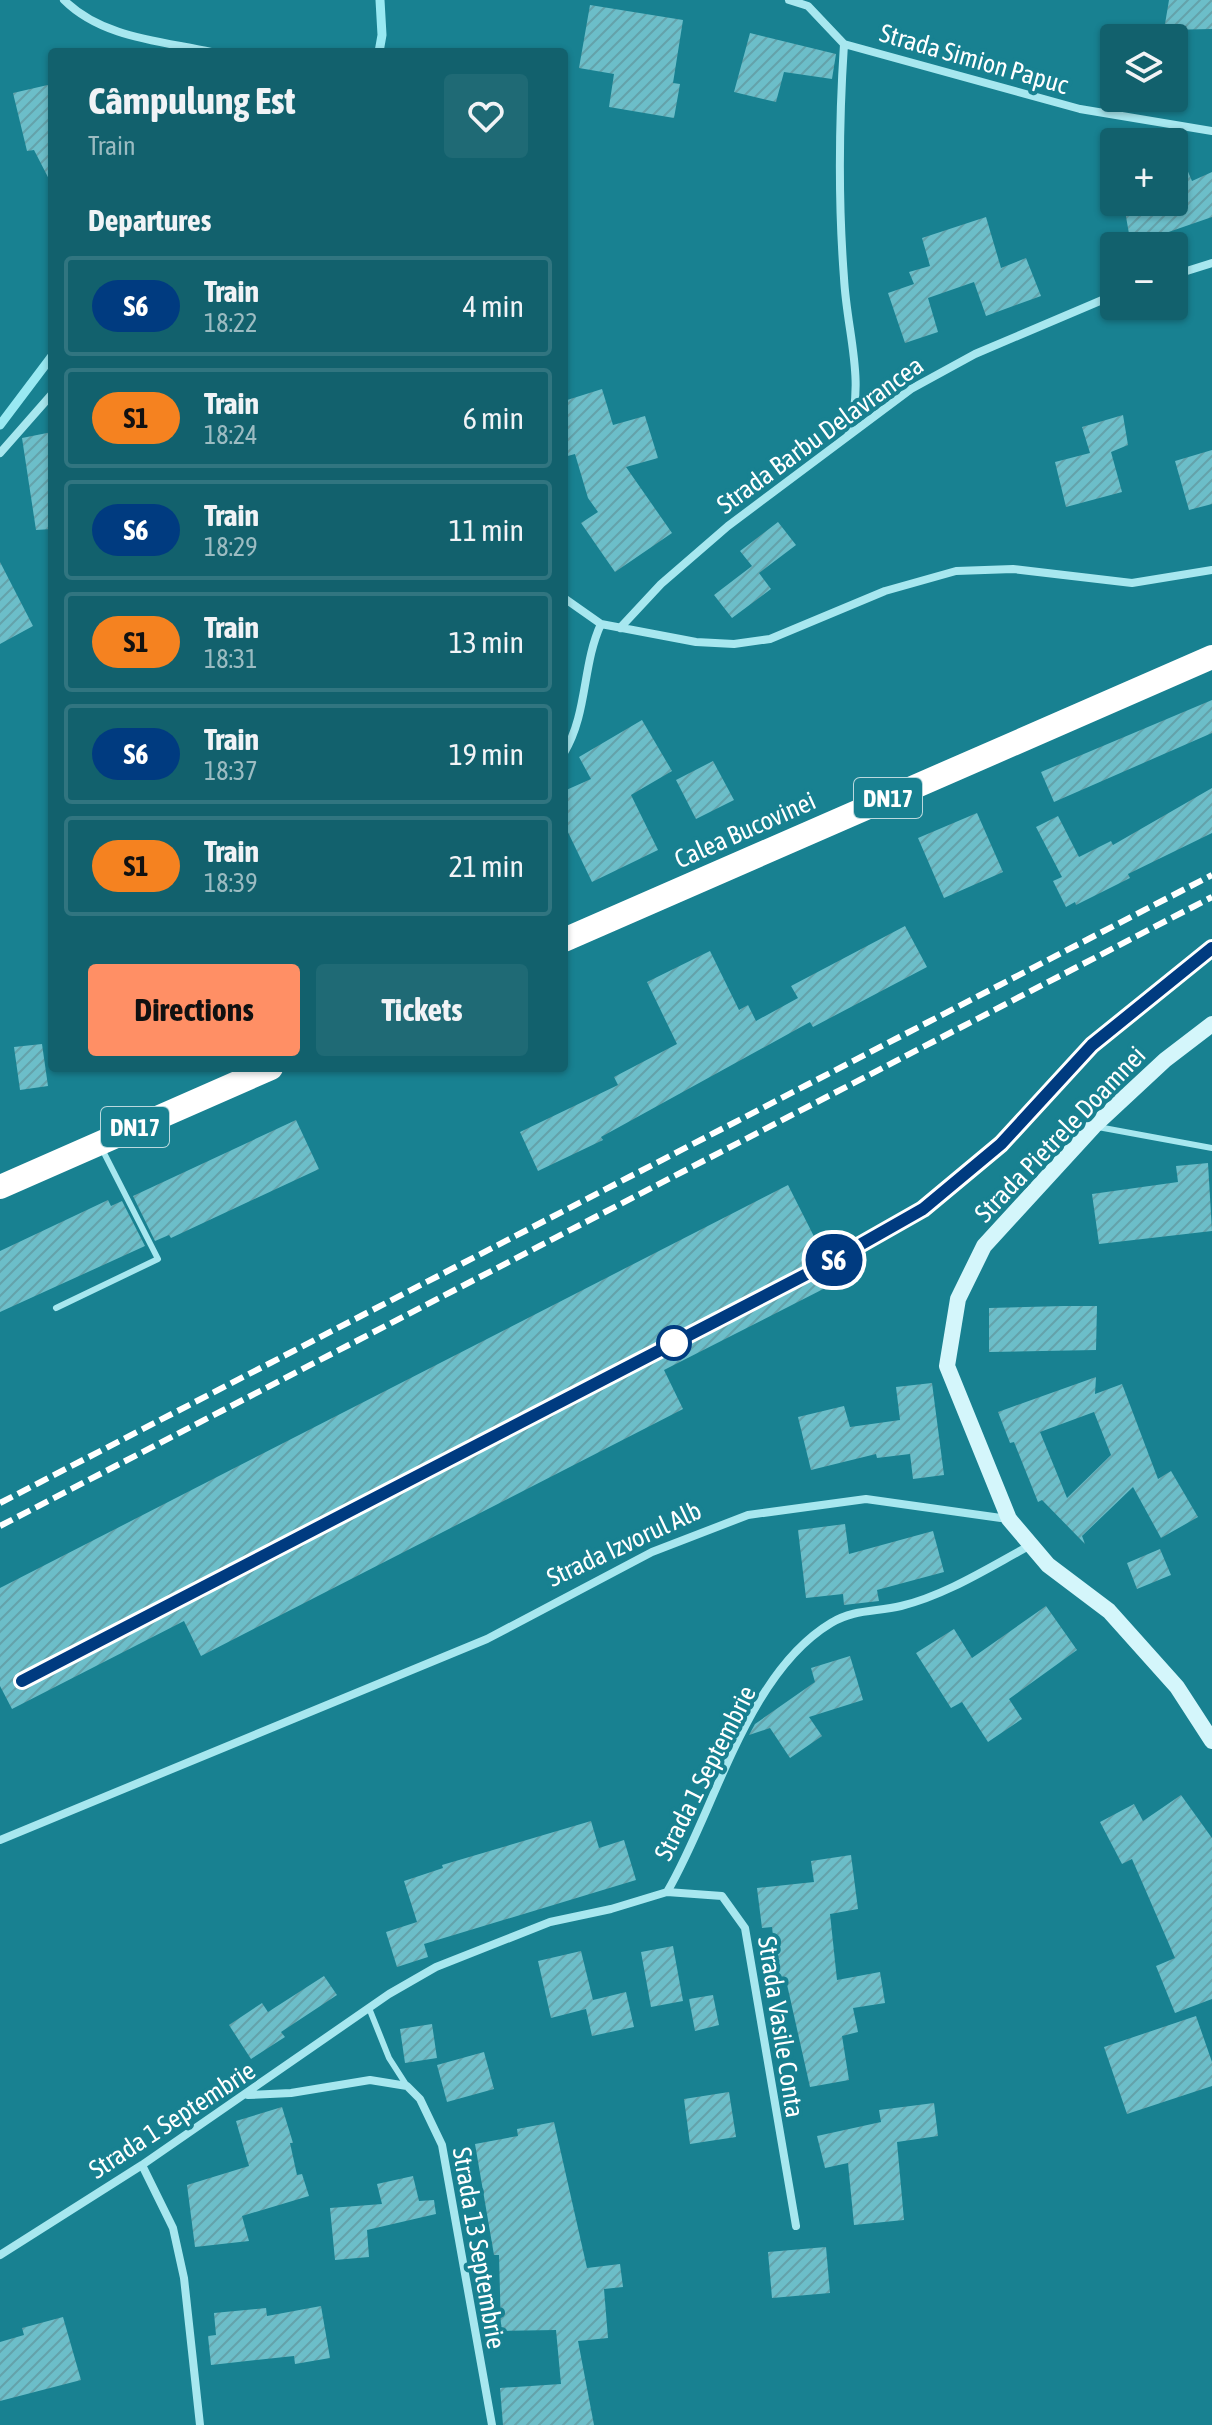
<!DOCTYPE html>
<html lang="en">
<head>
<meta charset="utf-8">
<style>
  :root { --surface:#12616d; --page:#1f6a75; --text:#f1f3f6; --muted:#9cbcc2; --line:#317580; --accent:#ff8f65 }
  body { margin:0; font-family:"Asap Condensed",sans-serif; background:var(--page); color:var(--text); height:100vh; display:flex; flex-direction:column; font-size:30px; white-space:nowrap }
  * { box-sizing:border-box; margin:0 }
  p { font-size:26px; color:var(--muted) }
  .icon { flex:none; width:44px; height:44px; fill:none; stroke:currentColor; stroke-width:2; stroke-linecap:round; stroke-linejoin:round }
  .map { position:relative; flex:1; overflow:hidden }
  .sheet { position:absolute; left:48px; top:48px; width:520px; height:1024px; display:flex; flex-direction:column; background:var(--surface); border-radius:8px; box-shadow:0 2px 6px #0004 }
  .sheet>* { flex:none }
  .badge { padding:0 16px; border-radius:26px; font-size:28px; line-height:52px }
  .tools { position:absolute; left:1100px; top:24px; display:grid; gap:16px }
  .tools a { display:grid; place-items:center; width:88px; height:88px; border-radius:8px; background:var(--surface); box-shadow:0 2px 6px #0004; font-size:40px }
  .map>.badge { position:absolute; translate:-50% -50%; box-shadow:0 0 0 4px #fff }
  h2 { padding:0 40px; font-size:30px; line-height:72px }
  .round { display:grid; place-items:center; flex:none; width:84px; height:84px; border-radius:8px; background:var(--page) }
  .headline { display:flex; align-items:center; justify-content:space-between; height:136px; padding:0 40px }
  h1 { font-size:38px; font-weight:700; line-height:60px }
  .action { display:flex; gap:16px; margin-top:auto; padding:16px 40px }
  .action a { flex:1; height:92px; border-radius:8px; background:var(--accent); color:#111; font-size:32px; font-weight:700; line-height:92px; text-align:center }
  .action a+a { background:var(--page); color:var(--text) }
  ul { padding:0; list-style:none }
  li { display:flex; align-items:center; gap:24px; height:100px; margin:0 16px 12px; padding:0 24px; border:4px solid var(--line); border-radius:8px }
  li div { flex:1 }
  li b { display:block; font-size:30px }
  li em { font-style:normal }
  li .badge { min-width:88px; font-weight:700; text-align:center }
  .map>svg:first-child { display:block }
</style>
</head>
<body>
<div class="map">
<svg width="1212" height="2425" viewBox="0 0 1212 2425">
  <defs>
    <pattern id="building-hatch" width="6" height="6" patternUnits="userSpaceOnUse" patternTransform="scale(2)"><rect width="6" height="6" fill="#6cbec9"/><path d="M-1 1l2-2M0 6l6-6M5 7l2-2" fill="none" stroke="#64a2aa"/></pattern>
  </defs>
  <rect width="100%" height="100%" fill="#188191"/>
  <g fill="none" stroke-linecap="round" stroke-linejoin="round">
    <path stroke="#99e9f2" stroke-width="9" d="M379,52L382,35L380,0
      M0,425L52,356"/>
  </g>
  <path fill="url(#building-hatch)" fill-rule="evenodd" d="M1169,0H1212V29L1164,30Z
    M590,5L683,20L673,83L680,84L674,118L609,107L614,74L579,68Z
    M750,33L836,54L832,79L784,72L776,102L734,92Z
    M52,84V185L34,150L27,151L13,93Z
    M1174,139L1192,181L1212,172V217L1131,245L1125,211L1174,202Z
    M986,217L1001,268L1026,258L1041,296L986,316L974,282L928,298L938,332L905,343L888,293L914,284L909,272L930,266L922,238Z
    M602,389L613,425L645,416L658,458L626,467L672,533L615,572L581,523L598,512L588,498L575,454L564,457V401Z
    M1123,415L1128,445L1111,452L1122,492L1066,507L1055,462L1090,453L1082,427Z
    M52,432V529L36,530L22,438Z
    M1212,450V504L1189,510L1175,461Z
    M778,522L796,545L759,573L771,589L732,618L714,595L752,566L740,551Z
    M0,562L33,626L0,644Z
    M1212,700V733L1054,802L1041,772Z
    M642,720L672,771L631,795L658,850L592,882L564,824V791L591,779L579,757Z
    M713,761L734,800L696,819L676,780Z
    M1212,788V833L1128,874L1130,878L1076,905L1075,902L1066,907L1053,881L1062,877L1036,827L1058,816L1079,857L1111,841L1113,845Z
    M977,813L1003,872L944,898L918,838Z
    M905,926L927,967L813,1027L810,1022L601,1137L603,1140L538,1171L520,1132L618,1085L614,1077L677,1044L647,982L710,951L739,1010L748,1005L756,1021L798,998L791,986Z
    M42,1044L48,1086L20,1090L14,1047Z
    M296,1120L319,1169L171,1238L169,1235L155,1241L133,1196Z
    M1208,1163L1212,1231L1099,1244L1092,1194L1178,1182L1176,1166Z
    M788,1185L837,1282L664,1370L683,1409L201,1656L184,1621L12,1709L0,1686V1588Z
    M108,1200L111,1206L122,1201L145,1246L0,1312V1251Z
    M1064,1306H1097L1096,1350L989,1352V1308Z
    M1096,1377L1095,1394L1122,1384L1158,1479L1171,1471L1198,1517L1161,1538L1133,1487L1082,1536L1085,1544L1042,1500L1038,1502L1014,1442L1010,1443L998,1412ZM1094,1412L1111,1455L1067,1498L1040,1432Z
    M932,1383L944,1475L913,1479L910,1454L877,1458L876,1454L811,1470L798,1417L844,1406L850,1427L900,1420L896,1387Z
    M845,1524L849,1554L933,1531L944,1572L877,1590L879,1601L844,1605L843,1594L806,1598L798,1530Z
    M1160,1549L1171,1575L1137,1589L1127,1563Z
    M1046,1606L1077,1650L1009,1699L1022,1719L988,1742L962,1702L951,1708L916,1653L954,1629L972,1658Z
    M850,1656L863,1700L809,1717L822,1736L790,1758L770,1728L749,1735L755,1724L815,1682L811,1668Z
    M1181,1795L1212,1838V1999L1175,2013L1156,1966L1175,1958L1132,1859L1122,1864L1100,1822L1134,1804L1143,1821Z
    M591,1821L599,1848L624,1840L636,1880L424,1944L428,1957L397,1967L386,1932L417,1922L404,1881L443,1868L442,1865Z
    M851,1855L858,1909L830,1914L837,1980L880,1972L885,2003L853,2008L858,2032L842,2036L849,2080L810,2087L786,1980L778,1981L772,1927L762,1928L757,1888L814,1882L811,1861Z
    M673,1946L683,2001L651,2007L641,1952Z
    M581,1951L593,2000L626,1992L634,2027L592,2036L586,2009L551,2018L538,1961Z
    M324,1976L337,1995L281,2032L285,2037L251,2059L229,2025L262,2003L268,2012Z
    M713,1995L719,2025L695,2031L689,1999Z
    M1196,2016L1212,2062V2086L1127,2114L1104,2047Z
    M432,2024L437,2058L405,2063L400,2029Z
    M484,2052L494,2089L447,2102L437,2065Z
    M729,2092L736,2137L690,2144L684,2099Z
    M934,2103L938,2136L897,2142L904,2220L854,2225L848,2163L825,2168L817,2136L881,2122L879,2110Z
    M282,2107L293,2143H290L297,2175L302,2174L309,2196L242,2216L249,2241L195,2247L187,2185L249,2166L236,2121Z
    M554,2122L587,2268L620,2264L623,2287L604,2289L608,2338L578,2341L594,2425H503L500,2388L561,2384L556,2330L501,2331L499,2255H494L475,2144L518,2136L517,2129Z
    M413,2176L419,2201L434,2200L436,2214L367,2230L369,2257L335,2260L330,2208L382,2204L377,2184Z
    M826,2247L830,2293L772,2298L768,2252Z
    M321,2306L330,2358L295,2364L294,2356L211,2365L208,2336L216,2335L214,2313L266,2308L267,2316Z
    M63,2317L81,2380L0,2401V2342L24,2335L22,2328Z"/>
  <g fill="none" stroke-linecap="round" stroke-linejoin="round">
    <path stroke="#a7e7ef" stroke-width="6" d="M1098,1127L1212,1148
      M56,1308L158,1259L102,1149
      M369,2008L389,2058L407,2086"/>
    <path stroke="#a7e7ef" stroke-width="8" d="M64,0C102,38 161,41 211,52
      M789,0L808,6L844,44L1080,109L1212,131
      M844,44C839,121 838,200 844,278C847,334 866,380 848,436
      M1174,275L1212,263
      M0,453L52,394
      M564,598L601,624L696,642L734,644L770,639L885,591L956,571L1013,569L1132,583L1212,570
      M620,628L661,584L728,526L911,389L975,354L1114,295
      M564,753C588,713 582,665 601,624
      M0,1840L487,1639L652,1552L748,1515L866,1499L1008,1519
      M667,1892L722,1896L745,1928L796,2226
      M248,2095L291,2093L370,2080L407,2086L420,2099L442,2145L492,2425
      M142,2165L173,2228L184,2278L200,2425
      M0,2255L142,2165L389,1994L436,1967L550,1922L611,1909L667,1892C715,1811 746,1674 831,1623C854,1609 876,1612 901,1606C946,1595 988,1568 1029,1546"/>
    <path stroke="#d4f6fb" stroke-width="16" d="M1212,1024L1165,1060L1094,1126L984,1246L958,1299L947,1366L1009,1519L1048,1565L1109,1611L1177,1687L1212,1741"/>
    <path stroke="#fff" stroke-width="24" d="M564,940L1212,657
      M0,1187L271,1068"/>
    <path stroke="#fff" stroke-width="6" stroke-dasharray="14 6" stroke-linecap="butt" d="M0,1503L1212,875
      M0,1526L1212,897
      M22,1681L828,1263L923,1209L1001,1144L1092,1045L1212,948"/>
  </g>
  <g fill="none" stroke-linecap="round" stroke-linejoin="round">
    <defs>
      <path id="line" d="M22,1681L828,1263L923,1209L1001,1144L1092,1045L1212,948"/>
    </defs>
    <use href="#line" stroke="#fff" stroke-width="18"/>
    <use href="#line" stroke="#003b80" stroke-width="12"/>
  </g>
  <circle fill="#fff" stroke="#003b80" stroke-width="4" cx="674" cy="1343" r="16"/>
  <g text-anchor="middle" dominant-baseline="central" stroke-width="8" stroke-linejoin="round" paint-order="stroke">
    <g fill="#188191" stroke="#bad9de" stroke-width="2">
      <rect x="854" y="778" width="68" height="40" rx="6"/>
      <rect x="101" y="1107" width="68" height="40" rx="6"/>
    </g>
    <g font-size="24" font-weight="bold" fill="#fff">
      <text x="888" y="798">DN17</text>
      <text x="135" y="1127">DN17</text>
    </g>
    <g font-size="26" fill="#fff" stroke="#188191">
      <text transform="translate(974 59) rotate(16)">Strada Simion Papuc</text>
      <text transform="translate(820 435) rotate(-36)">Strada Barbu Delavrancea</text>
      <text transform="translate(745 830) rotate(-24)">Calea Bucovinei</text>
      <text transform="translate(1060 1134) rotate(-46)">Strada Pietrele Doamnei</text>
      <text transform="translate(624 1544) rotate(-25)">Strada Izvorul Alb</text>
      <text transform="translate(705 1773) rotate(-63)">Strada 1 Septembrie</text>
      <text transform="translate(781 2027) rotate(81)">Strada Vasile Conta</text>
      <text transform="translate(172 2120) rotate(-33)">Strada 1 Septembrie</text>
      <text transform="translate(479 2248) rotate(80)">Strada 13 Septembrie</text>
    </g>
  </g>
</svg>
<div class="tools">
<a><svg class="icon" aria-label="layers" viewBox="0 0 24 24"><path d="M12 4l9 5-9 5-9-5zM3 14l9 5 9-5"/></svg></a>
<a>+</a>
<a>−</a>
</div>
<b class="badge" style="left:834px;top:1260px;background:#003b80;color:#fff">S6</b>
<section class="sheet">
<div class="headline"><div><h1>Câmpulung Est</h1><p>Train</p></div><a class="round"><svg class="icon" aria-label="heart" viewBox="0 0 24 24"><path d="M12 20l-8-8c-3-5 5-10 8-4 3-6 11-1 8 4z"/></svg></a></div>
<h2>Departures</h2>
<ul>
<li><span class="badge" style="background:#003b80;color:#fff">S6</span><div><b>Train</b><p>18:22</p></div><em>4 min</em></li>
<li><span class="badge" style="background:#f58220;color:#111">S1</span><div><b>Train</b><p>18:24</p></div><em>6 min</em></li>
<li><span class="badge" style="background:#003b80;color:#fff">S6</span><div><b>Train</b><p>18:29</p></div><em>11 min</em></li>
<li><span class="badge" style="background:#f58220;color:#111">S1</span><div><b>Train</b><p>18:31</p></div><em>13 min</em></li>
<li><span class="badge" style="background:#003b80;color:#fff">S6</span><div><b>Train</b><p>18:37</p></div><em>19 min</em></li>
<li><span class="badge" style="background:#f58220;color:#111">S1</span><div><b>Train</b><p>18:39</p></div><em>21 min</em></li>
</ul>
<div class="action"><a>Directions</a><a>Tickets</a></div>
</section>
</div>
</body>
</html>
